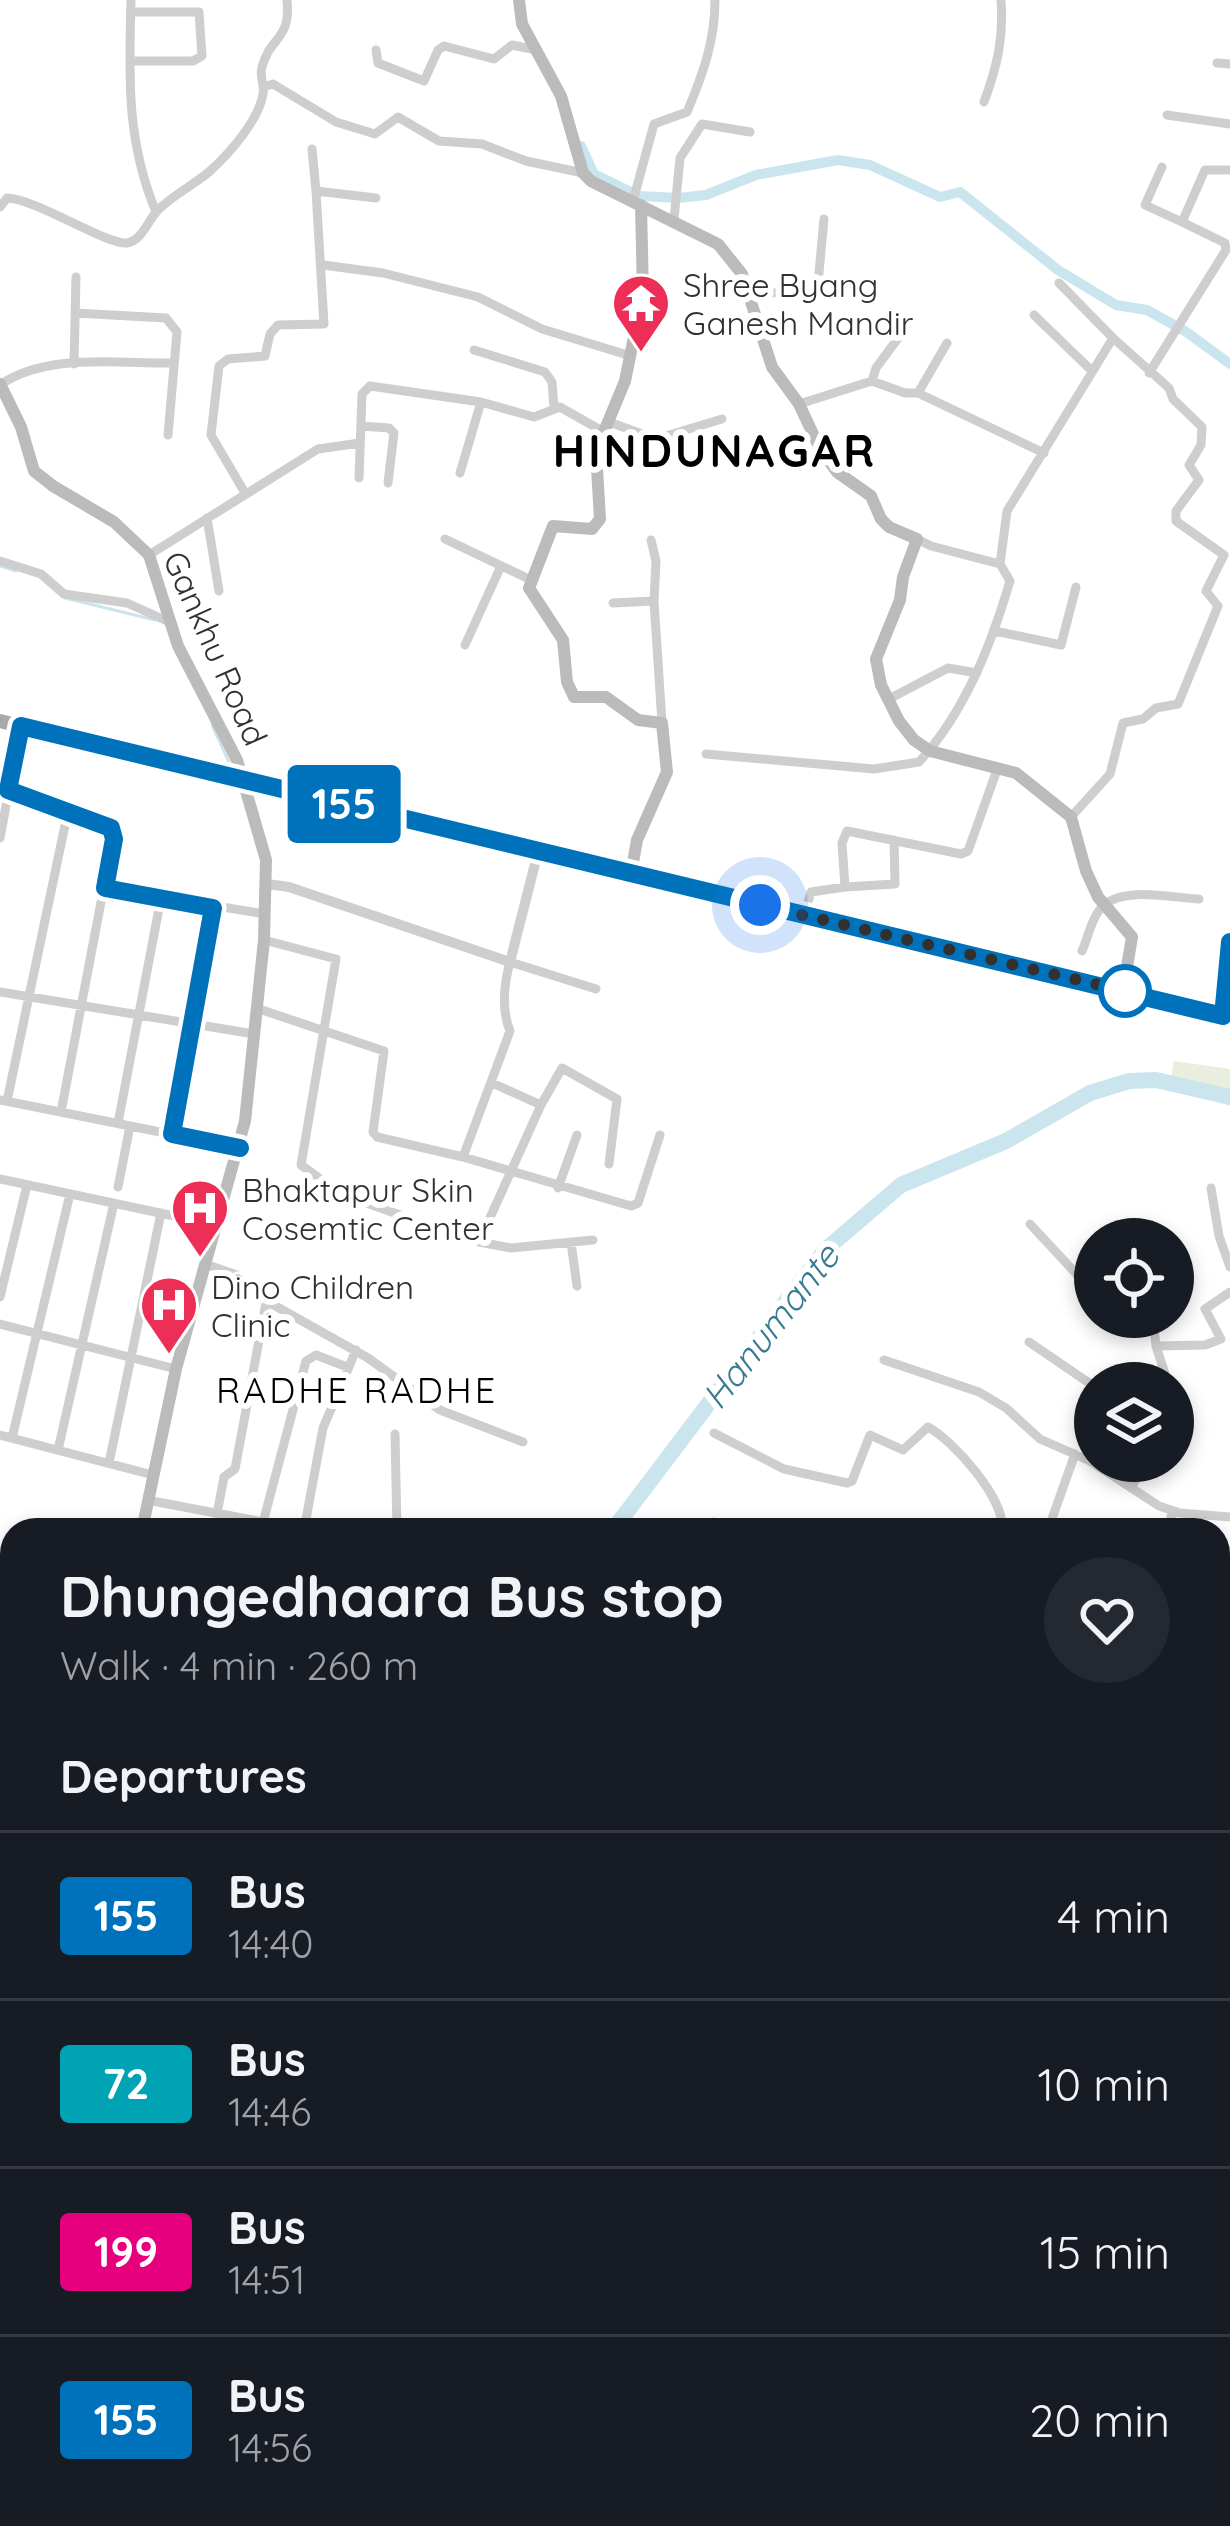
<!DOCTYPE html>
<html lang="en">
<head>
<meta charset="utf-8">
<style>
  :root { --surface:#171b24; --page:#242831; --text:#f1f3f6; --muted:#9ea1a6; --line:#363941 }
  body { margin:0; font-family:Quicksand,sans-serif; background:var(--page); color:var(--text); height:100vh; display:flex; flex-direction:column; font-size:45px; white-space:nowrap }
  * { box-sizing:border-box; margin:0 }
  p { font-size:39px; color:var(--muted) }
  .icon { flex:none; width:66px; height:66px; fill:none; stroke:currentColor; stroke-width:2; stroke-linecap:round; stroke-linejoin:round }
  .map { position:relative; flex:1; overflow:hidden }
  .side { position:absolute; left:0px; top:1518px; width:1230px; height:1008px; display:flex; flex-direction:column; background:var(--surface); border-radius:36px 36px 0 0; box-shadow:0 6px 18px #0003 }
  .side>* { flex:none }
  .badge { padding:0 24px; border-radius:9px; font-size:42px; line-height:78px }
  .tools { position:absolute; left:1074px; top:1218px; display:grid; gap:24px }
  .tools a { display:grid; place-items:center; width:120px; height:120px; border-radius:50%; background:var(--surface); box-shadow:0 6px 18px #0003; font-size:60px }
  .you { position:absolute; width:60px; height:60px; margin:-30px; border:9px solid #fff; border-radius:50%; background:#1a73e8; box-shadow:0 0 0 18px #1a73e833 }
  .map>.badge { position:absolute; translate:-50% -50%; box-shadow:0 0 0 6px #fff }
  h2 { padding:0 60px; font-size:45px; line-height:108px }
  .round { display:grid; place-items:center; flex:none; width:126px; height:126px; border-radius:63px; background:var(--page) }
  .headline { display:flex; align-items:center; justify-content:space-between; height:204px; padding:0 60px }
  h1 { font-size:57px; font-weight:800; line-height:90px }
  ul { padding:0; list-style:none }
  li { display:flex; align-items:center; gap:36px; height:168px; padding:0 60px; border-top:3px solid var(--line) }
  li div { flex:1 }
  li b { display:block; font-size:45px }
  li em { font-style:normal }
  li .badge { min-width:132px; font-weight:700; text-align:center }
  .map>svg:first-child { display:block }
</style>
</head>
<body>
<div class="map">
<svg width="1230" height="2526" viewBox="0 0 1230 2526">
  <rect width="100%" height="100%" fill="#fff"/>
  <path fill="#e9eedf" d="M1174,1061L1230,1069V1106L1193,1093L1168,1091Z"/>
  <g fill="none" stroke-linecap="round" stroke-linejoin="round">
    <path stroke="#cae5ee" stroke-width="3" d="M0,566L16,571
      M65,598L155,620
      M212,725L233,771"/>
    <path stroke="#cae5ee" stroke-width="10" d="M581,146L594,174L639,196L679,198L706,195L756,175L838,160L870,165L940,197L960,192L1058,270L1116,305L1147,310L1185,331L1230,364"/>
    <path stroke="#cae5ee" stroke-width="16" d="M613,1530L825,1250L901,1185L1006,1141L1090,1093L1129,1081L1156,1080L1230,1097
      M0,1888L12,1887"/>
    <path stroke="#cecece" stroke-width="9" d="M131,0C129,76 126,140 156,212
      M376,50L378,63L424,81L438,50L444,46L494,59L512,45L536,50
      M130,61H193L202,56L199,12H131
      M1217,63L1230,64
      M263,87L273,84L336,122L375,134L398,117L439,141L482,144L526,161L583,173
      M984,102C997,67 1004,38 1001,0
      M1167,115L1230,124
      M312,149L316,191
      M1162,167L1145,205L1182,222
      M633,201L654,124L687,112C703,74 715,41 715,0
      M0,207L7,198C37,199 106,245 127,243C142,241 148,220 158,210C174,194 194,185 210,171C229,154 259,120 263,94C265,85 259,77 262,67C270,36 291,41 287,0
      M674,219L680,158L702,124L750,132
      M323,265L383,273L478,297L542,329L631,356
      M751,292L817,294L824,219
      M75,313L166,318L177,332L168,435
      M1034,315L1091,370
      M474,350L545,372L552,382L554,407
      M74,364L76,277
      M1149,373L1226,250L1225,243L1182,222L1205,170H1230
      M872,381L876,368L907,326
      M0,385C47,352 120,364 174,363
      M918,393L947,343
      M799,404L872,381L905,393H918L1044,453
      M609,422L656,439L722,419
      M361,426L389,428L394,433L388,483
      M460,473L481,402
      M359,478L362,394L370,386L481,402L534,417L560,407L604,432
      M245,493L211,435L219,366L228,359L265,356L270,334L278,325L324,324L316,191L376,198
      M207,518L219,591
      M445,539L531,580
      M917,539L931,546L1000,564L1007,511L1113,338L1059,283
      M651,540L656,561L654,601L662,723
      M149,555L318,449L360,443
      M0,561L41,574L64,594L127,603L167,621
      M613,603L654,601
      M995,631L1061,645L1076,587
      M465,645L501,566
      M889,699L948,668L977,673
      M706,754L874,769L919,762C965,712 991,645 1010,581L1000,564
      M0,787L107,824L114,834L61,1112
      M1071,817L1110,774L1123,723L1143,719L1156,708L1178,704L1218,606L1206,591L1224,555L1176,521V511L1199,480L1189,465L1201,445L1202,427L1173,399L1169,388L1113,338
      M0,838L21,726
      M845,887L895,884L894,840
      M105,888L265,914
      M804,915L811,892L845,887L842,843L847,831L961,854L968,851L998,767
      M264,940L336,959L301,1165L341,1194L406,1217
      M1082,951C1088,938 1092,916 1103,906C1124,886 1173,898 1199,899
      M0,992L254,1034
      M256,1008L384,1051L373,1132L377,1137L463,1157L631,1206L638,1203L660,1135
      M1223,1016L1230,942
      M492,1083L541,1105
      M0,1100L240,1148
      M7,1101L68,811
      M118,1123L161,898
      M172,1134L213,908
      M463,1157L510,1031C501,1009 504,984 510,962L596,989
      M0,1179L216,1225
      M118,1187L130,1126
      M558,1188L577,1135
      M1211,1188L1219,1236L1230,1267
      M1030,1224L1095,1294
      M593,1240L511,1248L479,1242L541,1105L562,1068L617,1099L609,1164
      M571,1242L577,1286
      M205,1264L237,1275L272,1304L368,1358L440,1410L523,1442
      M0,1297L27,1185
      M1146,1317L1154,1328L1156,1346
      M0,1324L176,1369
      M1029,1342L1095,1387
      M884,1360L979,1392L1006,1408L1040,1439L1090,1461L1159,1506L1180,1513L1230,1517
      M1168,1383L1156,1346L1205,1345L1221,1339L1205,1309L1230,1292
      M714,1433L784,1469L847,1483L852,1481L870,1435L903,1450L928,1427C954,1441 1006,1500 1002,1530
      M395,1434L397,1530
      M0,1435L153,1475
      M12,1438L70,1194
      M58,1450L114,1203
      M109,1463L161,1213
      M1131,1488L1146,1461
      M147,1500L263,1522
      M217,1514L224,1477L235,1469L266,1303L272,1304
      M713,1522L737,1530
      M261,1530L306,1361L316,1355L347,1367
      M304,1530L323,1428L356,1350
      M1048,1530L1075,1454
      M1169,1530L1172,1511
      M0,1609H12
      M0,1663H12
      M1218,1772L1230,1761
      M0,1866H12
      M1218,1982L1226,2005V2042L1220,2078L1230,2121
      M1218,2128L1230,2123
      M1218,2195L1230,2152
      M1218,2236L1230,2237
      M1218,2320L1224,2336L1218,2362
      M0,2408L7,2406L12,2412
      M1218,2443L1230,2445
      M50,2514V2526
      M104,2514L111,2526
      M834,2514L840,2526
      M1185,2514L1190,2526
      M256,2526L265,2514
      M341,2526L340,2521L361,2516"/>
    <path stroke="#cecece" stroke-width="10" d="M267,884L289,887L510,962L538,852"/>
    <path stroke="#bbb" stroke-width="12" d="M519,0L522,24L561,96L583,173L591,181L718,244L742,274L772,367L799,404L820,449L837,472L871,496L881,519L889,527L917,539L903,577L900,600L876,659L881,685L899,721L914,740L930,751L1016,773L1071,817L1086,871L1098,897L1132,937L1123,991
      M0,384L21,427L34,471L53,486L114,522L149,555L178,646L237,760L266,860L264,940L245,1121L176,1369L142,1530
      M631,874L637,840L667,772L662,723L638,720L606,697H574L567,682L563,640L529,588L553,526L592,529L600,519L596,451L625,381L643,293L641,205"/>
    <path stroke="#a9a9a9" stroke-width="14" d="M0,721L1230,1018"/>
    <path stroke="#a0a0a0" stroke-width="14" d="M0,1626L12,1627
      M0,1645H12
      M1218,1942L1230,1946
      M1218,1959L1230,1963"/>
  </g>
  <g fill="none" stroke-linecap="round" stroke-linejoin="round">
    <defs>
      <path id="line" d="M240,1148L172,1134L213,908L105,888L114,839L111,828L8,790L21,726L1223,1016L1230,942"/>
    </defs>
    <use href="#line" stroke="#fff" stroke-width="27"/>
    <use href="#line" stroke="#0072bc" stroke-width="18"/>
    <path stroke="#313131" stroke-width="12" stroke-dasharray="0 21.6" d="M760,905L1125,991"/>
  </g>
  <defs>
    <symbol id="temple-pin" viewBox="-11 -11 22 30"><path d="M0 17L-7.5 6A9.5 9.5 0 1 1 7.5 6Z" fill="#ed2e56" stroke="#fff"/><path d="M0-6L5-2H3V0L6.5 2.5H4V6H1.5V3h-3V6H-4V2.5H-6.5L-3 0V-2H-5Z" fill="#fff"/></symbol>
    <symbol id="hospital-pin" viewBox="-11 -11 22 30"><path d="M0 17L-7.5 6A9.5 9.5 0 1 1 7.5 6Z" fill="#ed2e56" stroke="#fff"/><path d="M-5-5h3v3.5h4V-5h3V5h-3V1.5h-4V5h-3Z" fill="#fff"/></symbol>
  </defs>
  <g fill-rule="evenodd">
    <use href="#temple-pin" x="608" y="270" width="66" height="90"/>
    <use href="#hospital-pin" x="167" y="1175" width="66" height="90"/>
    <use href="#hospital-pin" x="136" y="1272" width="66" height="90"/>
  </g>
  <circle fill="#fff" stroke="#0072bc" stroke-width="6" cx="1125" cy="991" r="24"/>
  <g text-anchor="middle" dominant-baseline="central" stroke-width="12" stroke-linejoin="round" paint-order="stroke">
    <g font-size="33" fill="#313131" stroke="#fff" text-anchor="start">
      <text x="683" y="284">Shree Byang<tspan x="683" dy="38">Ganesh Mandir</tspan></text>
      <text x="242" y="1189">Bhaktapur Skin<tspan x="242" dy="38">Cosemtic Center</tspan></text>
      <text x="211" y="1286">Dino Children<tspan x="211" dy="38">Clinic</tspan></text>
    </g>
    <g font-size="33" fill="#313131" stroke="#fff">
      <text transform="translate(216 648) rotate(66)">Gankhu Road</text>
    </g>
    <g font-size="36" font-style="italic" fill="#387a91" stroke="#fff">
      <text transform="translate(770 1326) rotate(-52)">Hanumante</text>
    </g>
    <g font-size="36" letter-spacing="3" fill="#000" stroke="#fff">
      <text x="357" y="1389">RADHE RADHE</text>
    </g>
    <g font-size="45" font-weight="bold" letter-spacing="3" fill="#000" stroke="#fff">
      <text x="715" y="450">HINDUNAGAR</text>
    </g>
  </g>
</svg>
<div class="tools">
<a><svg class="icon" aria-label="locate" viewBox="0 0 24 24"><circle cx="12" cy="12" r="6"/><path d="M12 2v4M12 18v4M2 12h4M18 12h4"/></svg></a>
<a><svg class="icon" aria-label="layers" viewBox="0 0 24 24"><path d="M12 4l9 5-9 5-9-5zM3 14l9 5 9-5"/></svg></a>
</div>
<div class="you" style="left:760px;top:905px"></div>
<b class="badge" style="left:344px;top:804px;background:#0072bc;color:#fff">155</b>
<section class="side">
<div class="headline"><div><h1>Dhungedhaara Bus stop</h1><p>Walk · 4 min · 260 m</p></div><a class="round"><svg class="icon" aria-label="heart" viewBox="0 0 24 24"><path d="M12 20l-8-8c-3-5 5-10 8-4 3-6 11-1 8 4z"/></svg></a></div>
<h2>Departures</h2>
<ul>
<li><span class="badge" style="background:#0072bc;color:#fff">155</span><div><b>Bus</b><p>14:40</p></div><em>4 min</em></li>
<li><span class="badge" style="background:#00a3b4;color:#fff">72</span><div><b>Bus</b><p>14:46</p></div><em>10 min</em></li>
<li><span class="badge" style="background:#e6007e;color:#fff">199</span><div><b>Bus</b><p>14:51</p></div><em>15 min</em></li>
<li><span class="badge" style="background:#0072bc;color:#fff">155</span><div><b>Bus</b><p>14:56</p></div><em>20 min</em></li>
</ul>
</section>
</div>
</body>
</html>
